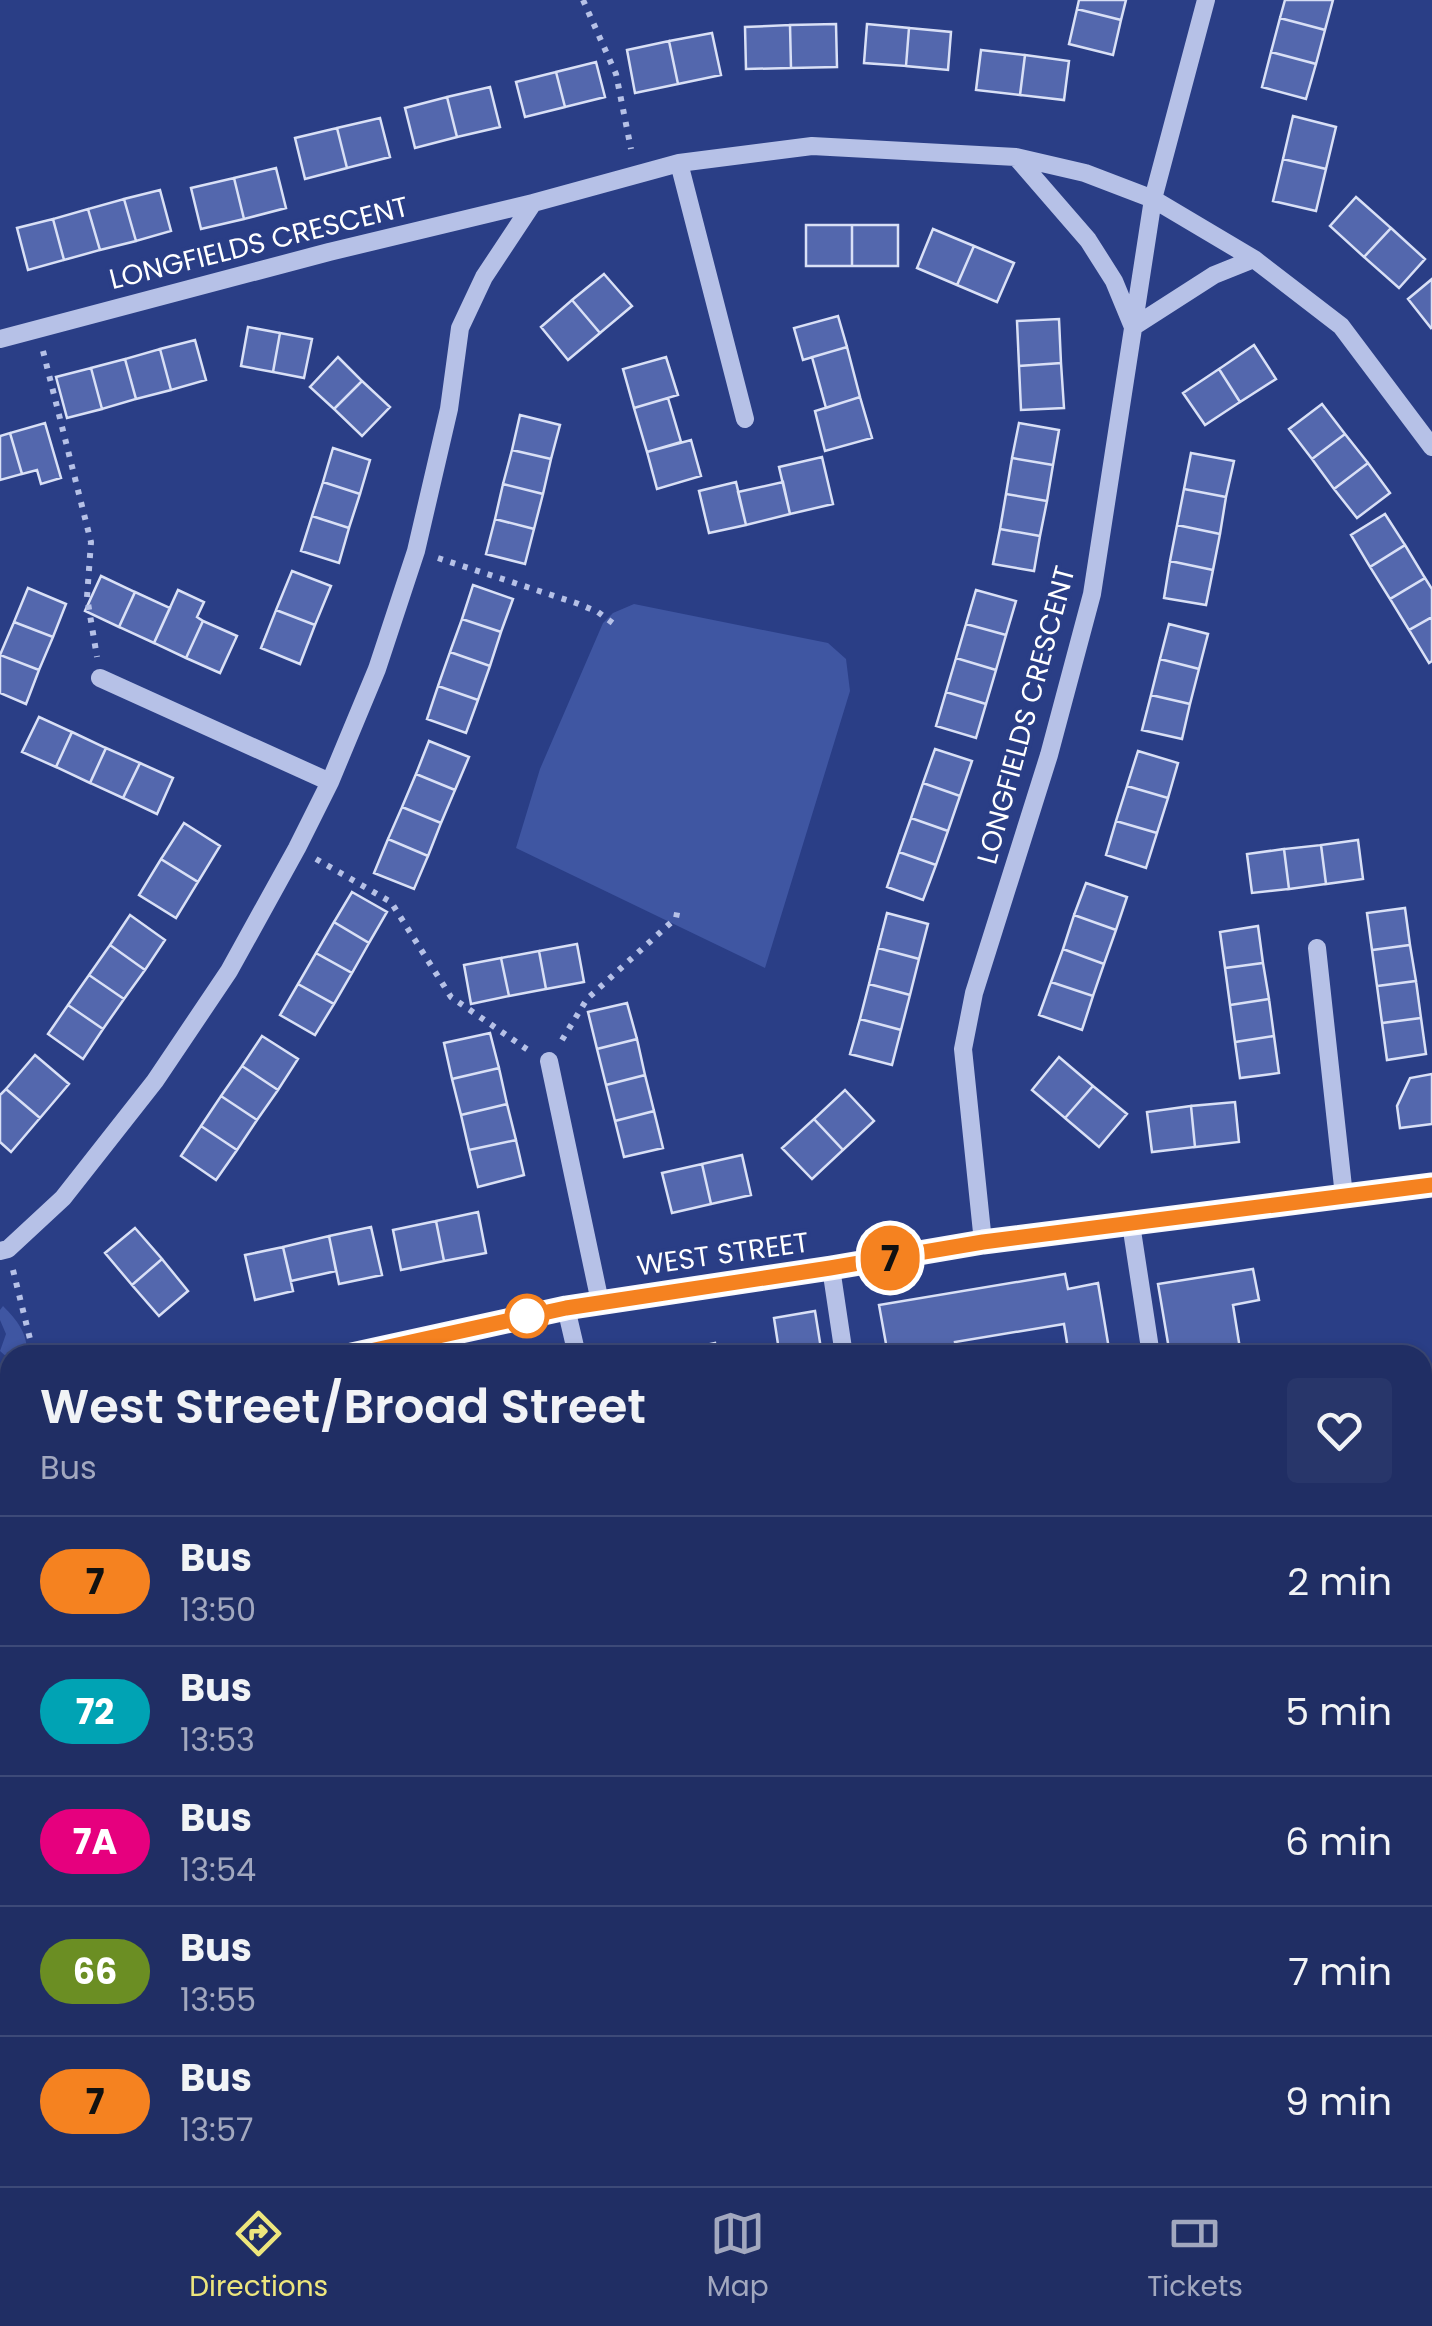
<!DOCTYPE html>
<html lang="en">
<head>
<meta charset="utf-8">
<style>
  :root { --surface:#202e64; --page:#28366a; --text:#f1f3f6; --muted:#a2a8bf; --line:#3d4a78; --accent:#ede67d }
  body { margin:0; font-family:Poppins,sans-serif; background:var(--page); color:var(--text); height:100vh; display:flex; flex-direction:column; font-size:38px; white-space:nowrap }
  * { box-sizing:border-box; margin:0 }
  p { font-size:32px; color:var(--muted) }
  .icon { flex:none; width:55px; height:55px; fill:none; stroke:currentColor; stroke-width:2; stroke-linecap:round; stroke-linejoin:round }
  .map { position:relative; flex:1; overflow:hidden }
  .side { position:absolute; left:0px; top:1345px; width:1432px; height:842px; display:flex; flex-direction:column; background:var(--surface); border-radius:30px 30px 0 0; box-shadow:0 2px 8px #0004,0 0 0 2px var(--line) }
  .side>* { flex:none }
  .badge { padding:0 20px; border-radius:32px; font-size:35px; line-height:65px }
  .map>.badge { position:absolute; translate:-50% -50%; box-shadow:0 0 0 5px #fff }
  .round { display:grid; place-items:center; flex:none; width:105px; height:105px; border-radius:10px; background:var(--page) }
  .summary { display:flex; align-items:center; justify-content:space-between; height:170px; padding:0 40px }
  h1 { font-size:48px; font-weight:600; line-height:75px }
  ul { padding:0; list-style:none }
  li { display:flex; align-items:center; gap:30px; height:130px; padding:0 40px; border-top:2px solid var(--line) }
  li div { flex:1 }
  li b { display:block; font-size:38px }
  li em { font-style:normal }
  li .badge { min-width:110px; font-weight:700; text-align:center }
  .dock { display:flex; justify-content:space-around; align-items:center; height:140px; border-top:2px solid var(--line); background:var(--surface); font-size:28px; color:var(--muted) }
  .dock a { display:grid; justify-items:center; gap:5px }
  .dock .active { color:var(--accent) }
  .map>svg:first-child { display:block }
</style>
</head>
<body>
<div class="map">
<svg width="1432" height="2186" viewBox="0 0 1432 2186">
  <rect width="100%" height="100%" fill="#2a3e86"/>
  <path fill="#3f56a2" d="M634,604L828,643L846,659L850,691L765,968L516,848L540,769L603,623L613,613Z
    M3,1306C18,1321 28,1334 27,1355H10V1360L0,1351L6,1334L0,1320V1310Z
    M1432,1690V1879L1422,1878L1423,1691Z
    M267,2178H473V2186H267Z"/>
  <path fill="#5367ad" stroke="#d9e0f6" stroke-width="2.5" d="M1079,0H1126L1121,20L1077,9Z
    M1285,0H1333L1325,30L1280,18Z
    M1077,9L1121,20L1113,55L1069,44Z
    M1280,18L1325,30L1316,64L1271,52Z
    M836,24L837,67L791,68L790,25Z
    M867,24L909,28L906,66L864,63Z
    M790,25L791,68L746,69L745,27Z
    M909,28L951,32L948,70L906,66Z
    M712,33L721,75L678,84L669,41Z
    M669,41L678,84L635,93L627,50Z
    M981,50L1025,55L1020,95L976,90Z
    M1271,52L1316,64L1306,99L1262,87Z
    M1025,55L1069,61L1064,100L1020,95Z
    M596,62L605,97L565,107L556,72Z
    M556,72L565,107L525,117L516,82Z
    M490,87L500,127L457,137L447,97Z
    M447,97L457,137L415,148L405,108Z
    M1293,116L1336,127L1326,169L1283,159Z
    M380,118L390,157L347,168L337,128Z
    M337,128L347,168L305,179L295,138Z
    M1283,159L1326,169L1316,211L1273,201Z
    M276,168L286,208L244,219L234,178Z
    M234,178L244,219L201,229L191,188Z
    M160,190L171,231L136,241L124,199Z
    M1356,197L1391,228L1364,257L1330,226Z
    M124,199L136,241L100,250L88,209Z
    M88,209L100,250L64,260L53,219Z
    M53,219L64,260L28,270L17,228Z
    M806,225H852V266H806Z
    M852,225H898V266H852Z
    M1391,228L1425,259L1399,288L1364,257Z
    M933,229L974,246L957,285L917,268Z
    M974,246L1014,263L997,302L957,285Z
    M604,274L632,306L600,333L572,300Z
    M1432,279V327L1431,328L1408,299Z
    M572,300L600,333L568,360L541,327Z
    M838,316L847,347L803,360L794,328Z
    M1059,319L1061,363L1019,366L1017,321Z
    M248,327L280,333L273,372L241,366Z
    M280,333L312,339L304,378L273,372Z
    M195,340L206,380L171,390L160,349Z
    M1254,345L1276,379L1240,402L1219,369Z
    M847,347L860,397L826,408L812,357Z
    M160,349L171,390L136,399L125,359Z
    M338,357L362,381L334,409L310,387Z
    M666,357L678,395L634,408L623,369Z
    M125,359L136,399L102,409L91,368Z
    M1061,363L1064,408L1021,410L1019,366Z
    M91,368L102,409L67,418L56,377Z
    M1219,369L1240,402L1205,425L1183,393Z
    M362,381L390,407L362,436L334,409Z
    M860,397L872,438L825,451L815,411Z
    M668,398L681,442L647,452L634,408Z
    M1322,404L1345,434L1312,459L1289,429Z
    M520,415L560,425L551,459L512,450Z
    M45,423L61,478L41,484L37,470L22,474L10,433Z
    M1019,423L1059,430L1053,465L1012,458Z
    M10,433L22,474L0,480V436Z
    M1345,434L1368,463L1334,489L1312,459Z
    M691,440L701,476L657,489L647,452Z
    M333,448L370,460L360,494L323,482Z
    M512,450L551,459L543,494L503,484Z
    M1191,453L1234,461L1226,497L1184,489Z
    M822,457L833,504L790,514L779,467Z
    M1012,458L1053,465L1047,501L1006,494Z
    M1368,463L1390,493L1357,518L1334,489Z
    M323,482L360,494L349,528L312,516Z
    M736,482L746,525L709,533L699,491Z
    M783,482L790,514L746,525L738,492Z
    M503,484L543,494L534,529L495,519Z
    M1184,489L1226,497L1220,534L1177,525Z
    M1006,494L1047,501L1040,536L1000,529Z
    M1385,514L1405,545L1370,567L1351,535Z
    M312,516L349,528L339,563L301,551Z
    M495,519L534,529L525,564L486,554Z
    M1177,525L1220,534L1213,570L1170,561Z
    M1000,529L1040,536L1034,571L993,564Z
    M1405,545L1425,578L1390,599L1370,567Z
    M1170,561L1213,570L1206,605L1164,598Z
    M292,571L331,586L315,625L276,610Z
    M101,576L135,592L119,627L85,611Z
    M1425,578L1432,589V617L1409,630L1390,599Z
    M473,585L513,599L501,632L462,619Z
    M28,588L66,604L53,637L14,622Z
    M178,590L204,602L197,617L203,621L186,658L154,643Z
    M976,590L1016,601L1006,635L966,624Z
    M135,592L170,608L154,643L119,627Z
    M276,610L315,625L300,664L261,648Z
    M1432,617V661L1429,663L1409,630Z
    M462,619L501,632L490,666L450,652Z
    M203,621L237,636L220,673L186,658Z
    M14,622L53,637L39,670L0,655Z
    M966,624L1006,635L996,670L956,658Z
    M1169,624L1208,634L1199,669L1160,659Z
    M450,652L490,666L478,700L438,686Z
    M0,655L39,670L26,704L0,693Z
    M956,658L996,670L986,704L946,692Z
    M1160,659L1199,669L1190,704L1151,695Z
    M438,686L478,700L466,733L427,719Z
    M946,692L986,704L976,738L936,726Z
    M1151,695L1190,704L1182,739L1142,730Z
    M39,717L72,732L56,767L22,752Z
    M72,732L106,748L90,783L56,767Z
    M429,741L469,757L455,790L416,774Z
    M106,748L140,763L123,798L90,783Z
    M935,749L972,761L960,796L923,783Z
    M1138,751L1178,763L1168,798L1127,786Z
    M140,763L173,778L157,814L123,798Z
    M416,774L455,790L441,823L402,807Z
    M923,783L960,796L948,831L911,818Z
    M1127,786L1168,798L1157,833L1116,821Z
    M402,807L441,823L428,856L388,839Z
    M911,818L948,831L936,865L899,852Z
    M1116,821L1157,833L1146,868L1106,855Z
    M184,823L220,846L198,882L161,859Z
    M388,839L428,856L414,889L374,873Z
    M1358,840L1363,879L1326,884L1321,845Z
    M1321,845L1326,884L1289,889L1284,849Z
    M1284,849L1289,889L1252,893L1247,854Z
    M899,852L936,865L923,900L887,887Z
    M161,859L198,882L176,918L139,895Z
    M1086,883L1127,897L1116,930L1074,915Z
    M352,892L387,912L369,943L334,922Z
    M1405,908L1410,945L1372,950L1367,913Z
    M887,913L928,924L919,959L878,948Z
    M130,915L165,940L145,970L110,945Z
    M1074,915L1116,930L1104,964L1063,949Z
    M334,922L369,943L352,973L316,953Z
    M1258,926L1263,963L1225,968L1220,932Z
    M577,944L584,982L546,989L539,951Z
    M110,945L145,970L124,999L89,975Z
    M1410,945L1416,981L1377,986L1372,950Z
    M878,948L919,959L910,995L869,984Z
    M1063,949L1104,964L1093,996L1051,982Z
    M539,951L546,989L509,996L501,958Z
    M316,953L352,973L334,1004L298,984Z
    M501,958L509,996L471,1004L464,965Z
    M1263,963L1269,999L1230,1005L1225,968Z
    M89,975L124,999L103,1029L68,1005Z
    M1416,981L1421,1018L1382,1023L1377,986Z
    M1051,982L1093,996L1082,1030L1039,1015Z
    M298,984L334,1004L315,1035L280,1015Z
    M869,984L910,995L901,1030L860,1019Z
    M1269,999L1274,1036L1235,1042L1230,1005Z
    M627,1003L637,1039L597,1049L588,1012Z
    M68,1005L103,1029L83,1059L48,1034Z
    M1421,1018L1426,1054L1387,1060L1382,1023Z
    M860,1019L901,1030L892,1065L850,1054Z
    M490,1033L499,1068L452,1079L444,1043Z
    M262,1036L298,1059L278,1090L242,1066Z
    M1274,1036L1279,1073L1240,1078L1235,1042Z
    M637,1039L645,1075L606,1085L597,1049Z
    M35,1055L69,1084L40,1118L6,1089Z
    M1059,1057L1093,1086L1065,1118L1032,1090Z
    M242,1066L278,1090L257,1120L221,1096Z
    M499,1068L507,1104L461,1115L452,1079Z
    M1432,1074V1124L1400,1128L1397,1106L1410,1078Z
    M645,1075L654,1111L615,1121L606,1085Z
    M1093,1086L1127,1114L1099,1147L1065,1118Z
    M6,1089L40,1118L11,1152L0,1142V1095Z
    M845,1090L874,1121L843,1150L814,1119Z
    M221,1096L257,1120L237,1150L201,1126Z
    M1235,1102L1239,1142L1195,1147L1191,1106Z
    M507,1104L516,1140L469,1150L461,1115Z
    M1191,1106L1195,1147L1152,1152L1147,1112Z
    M654,1111L663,1148L624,1157L615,1121Z
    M814,1119L843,1150L812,1179L782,1148Z
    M201,1126L237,1150L216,1180L181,1156Z
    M516,1140L524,1175L478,1187L469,1150Z
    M742,1155L751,1195L711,1204L702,1164Z
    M702,1164L711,1204L672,1213L662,1173Z
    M478,1212L486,1253L444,1261L436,1221Z
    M436,1221L444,1261L401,1270L393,1230Z
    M371,1227L382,1275L339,1284L329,1236Z
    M135,1228L162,1259L132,1285L105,1253Z
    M329,1236L336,1271L291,1281L283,1247Z
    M283,1247L293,1291L255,1300L245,1255Z
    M162,1259L188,1291L159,1316L132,1285Z
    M1253,1269L1259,1300L1233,1305L1241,1355H1170L1158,1284Z
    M1065,1274L1068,1289L1098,1283L1110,1355H1069L1064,1324L955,1342L957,1355H912L911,1350L888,1355L879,1305Z
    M815,1311L822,1355H759L758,1348L778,1344L774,1318Z
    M715,1343L717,1355H659Z"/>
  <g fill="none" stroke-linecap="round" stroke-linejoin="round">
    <path stroke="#b6c1e7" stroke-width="6" stroke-dasharray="5 8" stroke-linecap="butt" d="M583,0L616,74L631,149
      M43,351L91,542L87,597L97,657
      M438,558L576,603L598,612L618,627
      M316,859L391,902L451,997L528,1050
      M562,1040L587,999L676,918L678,908
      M13,1270L34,1355"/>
    <path stroke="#b6c1e7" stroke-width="18" d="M1016,157L1088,240L1114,281L1133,327L1214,275L1254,259
      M679,163L745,419
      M0,339L329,252L533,203
      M100,678L330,782
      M1317,948L1344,1196
      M549,1061L600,1302
      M1131,1224L1151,1355
      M983,1242L963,1049L974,993L1049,755L1092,594L1153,199L1206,0
      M0,1251L8,1249L63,1198L155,1081L229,971L297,848L330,782L377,669L416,551L449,409L460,328L484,277L533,203L679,163L812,146L1016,157L1085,173L1153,199L1254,259L1341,326L1432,447
      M831,1268L844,1355
      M566,1308L577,1355
      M0,1847H10
      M1422,2090L1432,2091
      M900,2178V2186
      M486,2186V2178
      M622,2186V2178"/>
    <path stroke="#f7f8fe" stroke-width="25" d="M352,1355L566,1308L831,1268L983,1242L1432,1185
      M0,1433L10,1431"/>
  </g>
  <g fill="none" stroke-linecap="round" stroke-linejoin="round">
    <defs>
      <path id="line" d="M352,1355L566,1308L830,1268L983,1242L1432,1185"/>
    </defs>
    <use href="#line" stroke="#fff" stroke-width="22"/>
    <use href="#line" stroke="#f58220" stroke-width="15"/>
  </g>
  <circle fill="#fff" stroke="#f58220" stroke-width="5" cx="527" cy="1316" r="20"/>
  <g text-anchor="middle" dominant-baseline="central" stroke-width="8" stroke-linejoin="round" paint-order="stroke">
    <g font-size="28" fill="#fff" stroke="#2a3e86">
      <text transform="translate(259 243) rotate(-14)">LONGFIELDS CRESCENT</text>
      <text transform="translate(1026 715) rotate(-75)">LONGFIELDS CRESCENT</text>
      <text transform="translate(723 1254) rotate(-8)">WEST STREET</text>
    </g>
  </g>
</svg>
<b class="badge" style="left:890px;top:1258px;background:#f58220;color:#111">7</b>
<section class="side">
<div class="summary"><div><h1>West Street/Broad Street</h1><p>Bus</p></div><a class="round"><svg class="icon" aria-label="heart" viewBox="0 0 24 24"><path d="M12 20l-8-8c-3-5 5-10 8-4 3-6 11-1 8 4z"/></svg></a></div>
<ul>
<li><span class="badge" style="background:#f58220;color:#111">7</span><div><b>Bus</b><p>13:50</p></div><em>2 min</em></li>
<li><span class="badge" style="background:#00a3b4;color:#fff">72</span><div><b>Bus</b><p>13:53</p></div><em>5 min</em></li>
<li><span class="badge" style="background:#e6007e;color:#fff">7A</span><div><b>Bus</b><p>13:54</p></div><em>6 min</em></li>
<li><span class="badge" style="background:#6b8e23;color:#fff">66</span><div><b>Bus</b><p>13:55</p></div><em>7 min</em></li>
<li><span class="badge" style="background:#f58220;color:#111">7</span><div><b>Bus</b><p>13:57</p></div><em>9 min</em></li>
</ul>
</section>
</div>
<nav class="dock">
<a class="active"><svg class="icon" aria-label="directions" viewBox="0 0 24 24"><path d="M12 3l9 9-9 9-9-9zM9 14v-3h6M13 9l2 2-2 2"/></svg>Directions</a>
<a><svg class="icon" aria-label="map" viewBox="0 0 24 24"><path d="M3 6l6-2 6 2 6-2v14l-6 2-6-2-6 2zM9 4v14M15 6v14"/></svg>Map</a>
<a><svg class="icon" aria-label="tickets" viewBox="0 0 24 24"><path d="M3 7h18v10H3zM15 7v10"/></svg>Tickets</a>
</nav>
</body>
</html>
